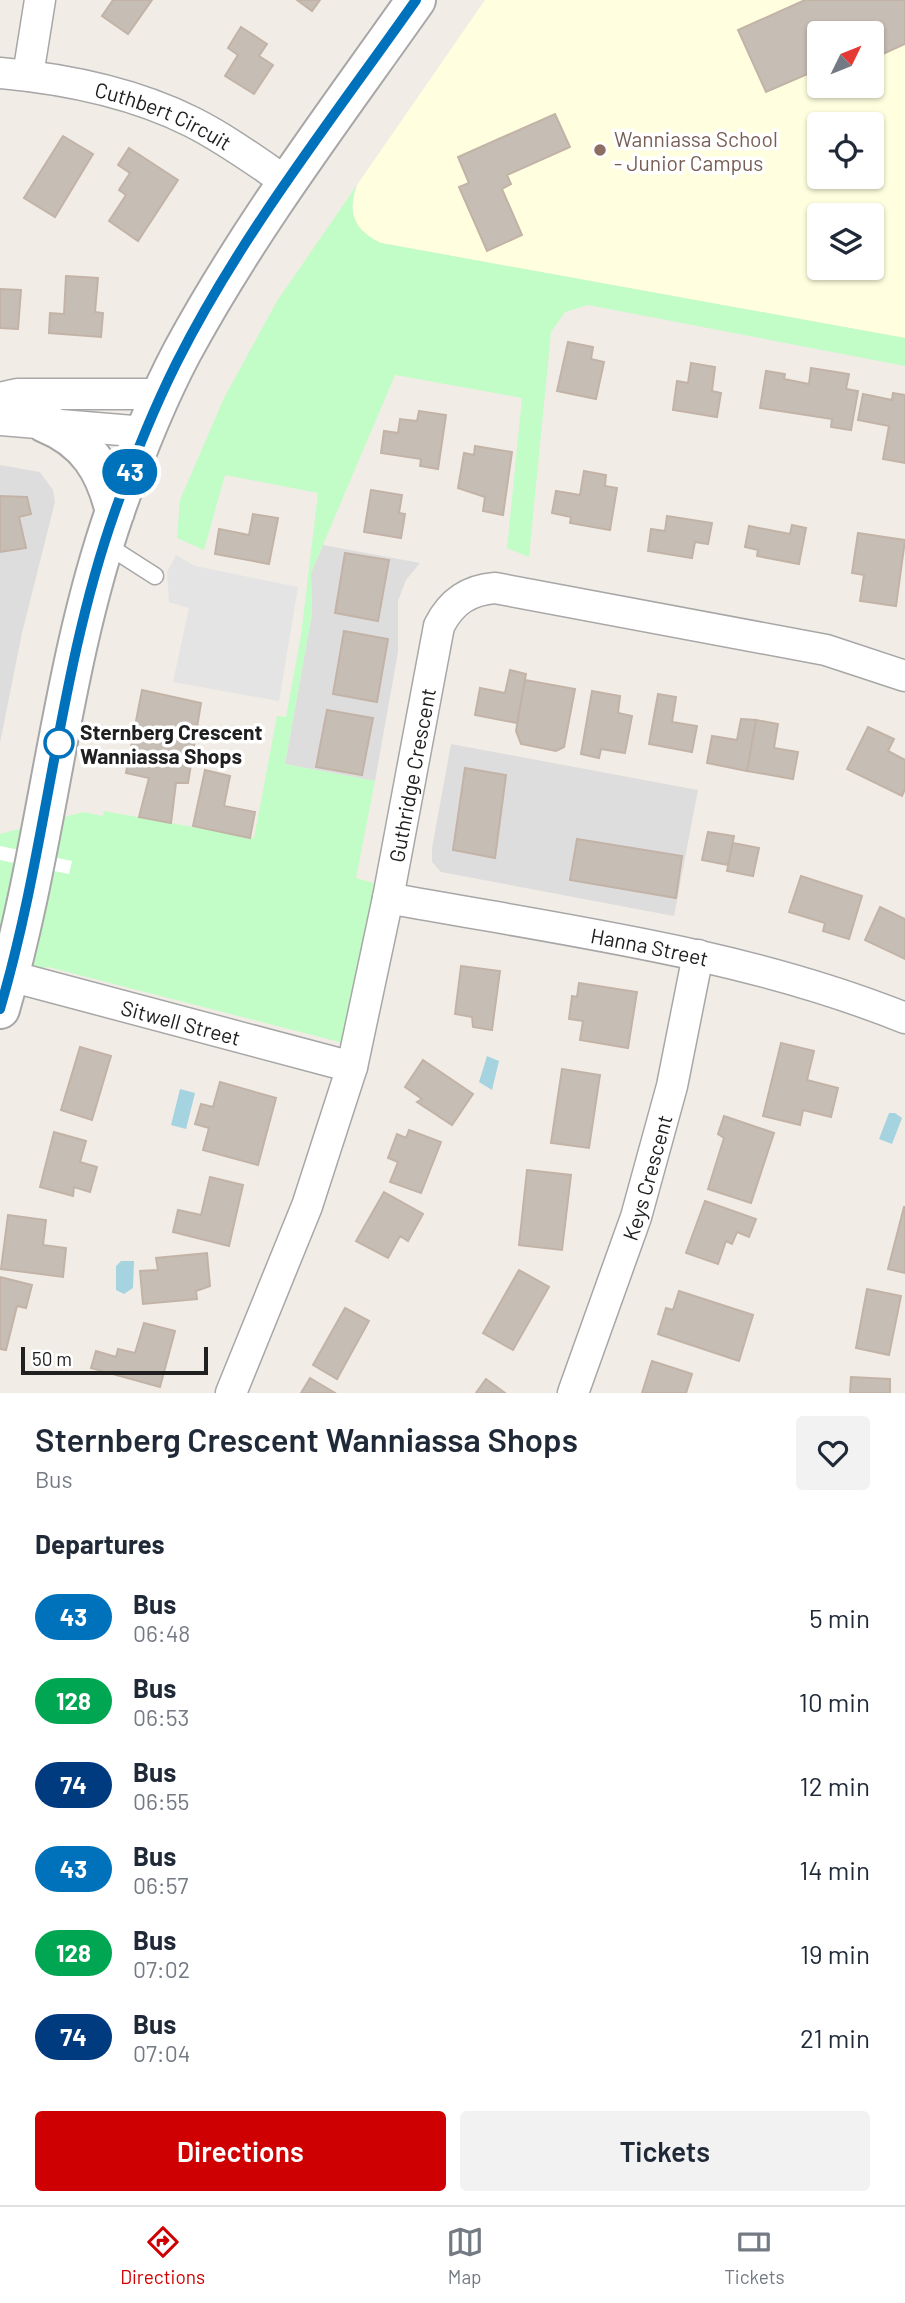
<!DOCTYPE html>
<html lang="en">
<head>
<meta charset="utf-8">
<style>
  :root { --surface:#fff; --page:#f2f2f3; --text:#1f2937; --muted:#747a83; --line:#e0e1e3; --accent:#cf0001 }
  body { margin:0; font-family:Barlow,sans-serif; background:var(--page); color:var(--text); height:100vh; display:flex; flex-direction:column; font-size:26px; white-space:nowrap }
  * { box-sizing:border-box; margin:0 }
  p { font-size:23px; color:var(--muted) }
  .icon { flex:none; width:38px; height:38px; fill:none; stroke:currentColor; stroke-width:2; stroke-linecap:round; stroke-linejoin:round }
  .map { position:relative; height:1393px; overflow:hidden }
  .side { display:flex; flex-direction:column; background:var(--surface); flex:1 }
  .side>* { flex:none }
  .badge { padding:0 14px; border-radius:23px; font-size:24px; line-height:46px }
  .needle { width:46px; rotate:47deg }
  .buttons { position:absolute; left:807px; top:21px; display:grid; gap:14px }
  .buttons a { display:grid; place-items:center; width:77px; height:77px; border-radius:7px; background:var(--surface); box-shadow:0 2px 5px #0004; font-size:35px }
  .scale { position:absolute; left:21px; bottom:18px; width:187px; box-sizing:border-box; padding-left:7px; border:4px solid #202020; border-top:0; font-size:19px; line-height:24px; white-space:nowrap; color:#202020; -webkit-text-stroke:5px #fff; paint-order:stroke }
  .map>.badge { position:absolute; translate:-50% -50%; box-shadow:0 0 0 4px #fff }
  h2 { padding:0 35px; font-size:26px; line-height:63px }
  .round { display:grid; place-items:center; flex:none; width:74px; height:74px; border-radius:7px; background:var(--page) }
  .overview { display:flex; align-items:center; justify-content:space-between; height:119px; padding:0 35px }
  h1 { font-size:33px; font-weight:600; line-height:52px }
  .button { display:flex; gap:14px; margin-top:auto; padding:14px 35px }
  .button a { flex:1; height:80px; border-radius:7px; background:var(--accent); color:#fff; font-size:28px; font-weight:600; line-height:80px; text-align:center }
  .button a+a { background:var(--page); color:var(--text) }
  ul { padding:0; list-style:none }
  li { display:flex; align-items:center; gap:21px; height:84px; padding:0 35px }
  li div { flex:1 }
  li b { display:block; font-size:26px }
  li em { font-style:normal }
  li .badge { min-width:77px; font-weight:700; text-align:center }
  .menu { display:flex; justify-content:space-around; align-items:center; height:98px; border-top:2px solid var(--line); background:var(--surface); font-size:19px; color:var(--muted) }
  .menu a { display:grid; justify-items:center; gap:4px }
  .menu .active { color:var(--accent) }
  .map>svg:first-child { display:block }
</style>
</head>
<body>
<div class="map">
<svg width="905" height="1393" viewBox="0 0 905 1393">
  <rect width="100%" height="100%" fill="#f1ede6"/>
  <path fill="#dedddd" d="M0,465L40,472L53,490L55,502L22,633L0,743Z
    M323,545L420,563L406,580L398,601V652L375,781L285,764L312,614L311,573Z
    M451,744L698,790L674,916L441,872L432,862V848Z"/>
  <path fill="#ffffe0" fill-rule="evenodd" d="M485,0H905V338L381,243L364,235L353,220L351,202L357,185ZM819,33H872V86H819ZM819,124H872V177H819ZM819,215H872V268H819Z"/>
  <path fill="#c2fcc6" d="M357,185C347,213 354,230 381,243L905,338V366L588,305L565,312L551,332L529,557L507,548L522,398L395,375L311,573L312,614L285,764L375,781L356,878L384,886L343,1043L48,967L0,976V834L83,812L103,816L104,811L254,838L277,716L286,717L301,635L318,493L225,475L204,550L177,538L180,500L224,398L277,301Z"/>
  <path fill="#e4e4e4" d="M176,555L195,566L298,587L279,701L173,682L189,608L169,602L167,572Z"/>
  <path fill="#a5d3e0" d="M487,1056L499,1061L492,1090L479,1082Z
    M180,1089L195,1093L186,1129L171,1125Z
    M889,1113H895L902,1118L892,1144L879,1139Z
    M121,1261H134L133,1288L124,1294L116,1290V1266Z"/>
  <path fill="#fff" d="M0,846L72,861L69,874L0,860Z"/>
  <path fill="#c6bdb5" stroke="#c3b3a7" stroke-width="2" d="M113,0H152L128,34L102,16Z
    M297,0H320L312,11Z
    M805,0H905V44L872,59V33H819V69L766,92L738,30Z
    M241,27L267,44L259,56L273,65L254,94L225,76L238,55L228,48Z
    M555,114L570,147L507,175L511,184L502,189L522,235L487,251L459,187L469,183L458,157Z
    M63,136L93,154L55,217L24,198Z
    M129,148L178,180L138,241L109,221L126,195L119,190L130,173L118,165Z
    M66,276L98,278L95,312L103,313L101,337L49,333L50,313L64,314Z
    M0,289L21,290L18,329L0,328Z
    M568,342L593,347L591,359L604,362L596,399L557,391Z
    M691,363L715,367L712,391L721,393L717,417L673,410L677,381L688,383Z
    M811,368L849,374L846,389L858,391L851,430L831,427L832,419L760,408L766,371L785,374L784,379L809,384Z
    M893,393L905,395V463L883,459L889,426L858,420L863,394L892,400Z
    M419,411L446,415L438,469L420,466L421,459L381,453L384,431L398,433L400,419L417,421Z
    M475,446L512,452L503,515L483,511L485,497L458,488L464,453L474,455Z
    M584,471L606,475L605,486L617,488L610,530L570,523L571,517L552,513L556,491L580,495Z
    M371,490L402,495L399,513L405,514L401,538L364,532Z
    M0,496L27,497L31,514L19,517L26,548L0,552Z
    M253,514L278,518L269,564L215,554L219,529L249,535Z
    M667,516L712,523L708,544L695,542L692,558L648,551L651,529L665,531Z
    M792,525L806,528L799,564L757,556L758,550L745,547L749,526L790,534Z
    M858,533L905,540L896,606L860,601L864,575L852,573Z
    M345,553L389,560L378,621L335,613Z
    M344,631L388,639L377,702L333,694Z
    M510,670L526,674L517,723L475,715L480,688L505,693Z
    M525,680L575,689L564,747L556,751L521,744L516,731Z
    M142,690L201,703L188,783H176L171,823L139,817L149,778L126,773Z
    M592,691L620,696L618,713L632,716L625,753L601,749L599,758L581,754Z
    M658,694L676,697L672,722L697,726L692,752L649,744Z
    M327,710L373,718L362,775L316,767Z
    M741,719L756,720L747,771L707,763L712,736L737,740Z
    M756,720L778,724L774,748L798,752L793,779L747,771Z
    M868,727L894,739L888,751L905,760V789L902,796L847,769Z
    M465,768L506,775L495,858L453,850Z
    M205,770L230,776L224,806L255,812L250,838L193,826Z
    M708,832L734,836L728,865L702,860Z
    M577,839L682,856L676,898L570,880Z
    M733,843L759,848L753,876L727,871Z
    M801,876L862,896L849,939L823,931L825,923L789,912Z
    M880,907L905,919V959L865,940Z
    M461,966L500,971L492,1030L473,1027L472,1017L455,1014Z
    M579,983L637,992L628,1048L580,1040L583,1021L569,1019L572,996L577,997Z
    M781,1043L814,1051L807,1080L838,1088L831,1117L803,1110L800,1125L763,1116Z
    M80,1047L111,1056L92,1120L61,1110Z
    M423,1060L473,1094L452,1125L417,1102L422,1099L405,1087Z
    M562,1069L600,1075L589,1148L551,1143Z
    M220,1082L276,1098L258,1165L203,1150L209,1128L195,1124L201,1104L213,1107Z
    M724,1116L774,1133L751,1203L708,1189L724,1138L718,1134Z
    M409,1130L441,1142L421,1193L390,1182L398,1162L388,1158L397,1134L406,1138Z
    M54,1132L86,1141L80,1162L97,1167L90,1192L74,1187L73,1196L40,1187Z
    M527,1170L571,1175L562,1250L519,1245Z
    M210,1177L243,1185L229,1246L173,1232L178,1210L201,1215Z
    M384,1192L423,1214L408,1241L400,1236L388,1258L356,1241Z
    M705,1201L756,1219L749,1237L737,1232L732,1244L726,1241L718,1264L686,1253Z
    M904,1207H905V1273L888,1269Z
    M8,1215L46,1220L43,1245L66,1248L63,1277L1,1269Z
    M207,1253L210,1286L196,1291L197,1299L143,1304L140,1271L158,1270L156,1258Z
    M519,1270L549,1287L513,1350L483,1333Z
    M0,1277L32,1285L26,1308L17,1306L6,1350L0,1349Z
    M867,1289L901,1296L889,1355L856,1348Z
    M679,1291L753,1315L739,1361L658,1334L666,1308L673,1310Z
    M345,1308L369,1321L337,1379L313,1365Z
    M144,1323L175,1331L160,1387L91,1368L96,1351L116,1357L118,1349L135,1353Z
    M652,1361L692,1374L686,1393H642Z
    M851,1377L890,1379V1393H850Z
    M310,1378L335,1393H301Z
    M486,1379L505,1393H476Z"/>
  <g fill="none" stroke-linecap="round" stroke-linejoin="round">
    <defs>
      <path id="service" d="M105,544L155,576"/>
      <g id="minor">
        <path id="s1" d="M0,73C67,79 132,92 192,122C226,139 257,162 288,183"/>
        <path d="M28,75L40,0"/>
        <path d="M0,398L17,394H162"/>
        <path d="M0,420L145,432"/>
        <path id="s2" d="M388,898C561,930 741,952 905,1018"/>
        <path id="s3" d="M10,976L352,1067"/>
        <path id="s4" d="M231,1393L307,1206L352,1067L388,898L439,626C451,602 468,590 495,588L826,650L905,676"/>
        <path id="s5" d="M573,1393L636,1217L672,1086L698,955"/>
      </g>
      <path id="tertiary" d="M45,423C87,440 105,470 115,512
        M0,1009C48,846 59,672 115,511C134,457 155,403 182,352C249,228 335,115 416,0"/>
    </defs>
    <use href="#service" stroke="#a7a7a7" stroke-width="19"/>
    <use href="#minor" stroke="#a7a7a7" stroke-width="33"/>
    <use href="#tertiary" stroke="#a7a7a7" stroke-width="42"/>
    <use href="#service" stroke="#fff" stroke-width="16"/>
    <use href="#minor" stroke="#fff" stroke-width="30"/>
    <use href="#tertiary" stroke="#fff" stroke-width="38"/>
  </g>
  <g fill="none" stroke-linecap="round" stroke-linejoin="round">
    <defs>
      <path id="line" d="M0,1009C48,846 58,672 115,511C133,460 153,410 177,362C242,233 333,118 416,0"/>
    </defs>
    <use href="#line" stroke="#fff" stroke-width="16"/>
    <use href="#line" stroke="#0072bc" stroke-width="10"/>
  </g>
  <circle fill="#8d6e63" stroke="#fff" stroke-width="2.5" cx="600" cy="150" r="7"/>
  <circle fill="#fff" stroke="#0072bc" stroke-width="3.5" cx="59" cy="743" r="14"/>
  <g text-anchor="middle" dominant-baseline="central" stroke-width="7" stroke-linejoin="round" paint-order="stroke">
    <g font-size="21" fill="#202020" stroke="#fff">
      <text stroke="none"><textPath href="#s1" startOffset="170">Cuthbert Circuit</textPath></text>
      <text stroke="none"><textPath href="#s4" startOffset="646">Guthridge Crescent</textPath></text>
      <text stroke="none"><textPath href="#s2" startOffset="266">Hanna Street</textPath></text>
      <text stroke="none"><textPath href="#s3" startOffset="177">Sitwell Street</textPath></text>
      <text stroke="none"><textPath href="#s5" startOffset="228">Keys Crescent</textPath></text>
    </g>
    <g font-size="21" fill="#785e54" stroke="#fff" text-anchor="start">
      <text x="614" y="138">Wanniassa School<tspan x="614" dy="24">- Junior Campus</tspan></text>
    </g>
    <g font-size="21" font-weight="bold" fill="#202020" stroke="#fff" text-anchor="start">
      <text x="80" y="731">Sternberg Crescent<tspan x="80" dy="24">Wanniassa Shops</tspan></text>
    </g>
  </g>
</svg>
<div class="buttons">
<a><svg class="needle" viewBox="-14 -14 28 28"><path d="M0-13l5 13h-10z" fill="#e53935"/><path d="M0 13l5-13h-10z" fill="#747a83"/></svg></a>
<a><svg class="icon" aria-label="locate" viewBox="0 0 24 24"><circle cx="12" cy="12" r="6"/><path d="M12 2v4M12 18v4M2 12h4M18 12h4"/></svg></a>
<a><svg class="icon" aria-label="layers" viewBox="0 0 24 24"><path d="M12 4l9 5-9 5-9-5zM3 14l9 5 9-5"/></svg></a>
</div>
<div class="scale">50 m</div>
<b class="badge" style="left:130px;top:472px;background:#0072bc;color:#fff">43</b>
</div>
<section class="side">
<div class="overview"><div><h1>Sternberg Crescent Wanniassa Shops</h1><p>Bus</p></div><a class="round"><svg class="icon" aria-label="heart" viewBox="0 0 24 24"><path d="M12 20l-8-8c-3-5 5-10 8-4 3-6 11-1 8 4z"/></svg></a></div>
<h2>Departures</h2>
<ul>
<li><span class="badge" style="background:#0072bc;color:#fff">43</span><div><b>Bus</b><p>06:48</p></div><em>5 min</em></li>
<li><span class="badge" style="background:#00a651;color:#fff">128</span><div><b>Bus</b><p>06:53</p></div><em>10 min</em></li>
<li><span class="badge" style="background:#003b80;color:#fff">74</span><div><b>Bus</b><p>06:55</p></div><em>12 min</em></li>
<li><span class="badge" style="background:#0072bc;color:#fff">43</span><div><b>Bus</b><p>06:57</p></div><em>14 min</em></li>
<li><span class="badge" style="background:#00a651;color:#fff">128</span><div><b>Bus</b><p>07:02</p></div><em>19 min</em></li>
<li><span class="badge" style="background:#003b80;color:#fff">74</span><div><b>Bus</b><p>07:04</p></div><em>21 min</em></li>
</ul>
<div class="button"><a>Directions</a><a>Tickets</a></div>
</section>
<nav class="menu">
<a class="active"><svg class="icon" aria-label="directions" viewBox="0 0 24 24"><path d="M12 3l9 9-9 9-9-9zM9 14v-3h6M13 9l2 2-2 2"/></svg>Directions</a>
<a><svg class="icon" aria-label="map" viewBox="0 0 24 24"><path d="M3 6l6-2 6 2 6-2v14l-6 2-6-2-6 2zM9 4v14M15 6v14"/></svg>Map</a>
<a><svg class="icon" aria-label="tickets" viewBox="0 0 24 24"><path d="M3 7h18v10H3zM15 7v10"/></svg>Tickets</a>
</nav>
</body>
</html>
